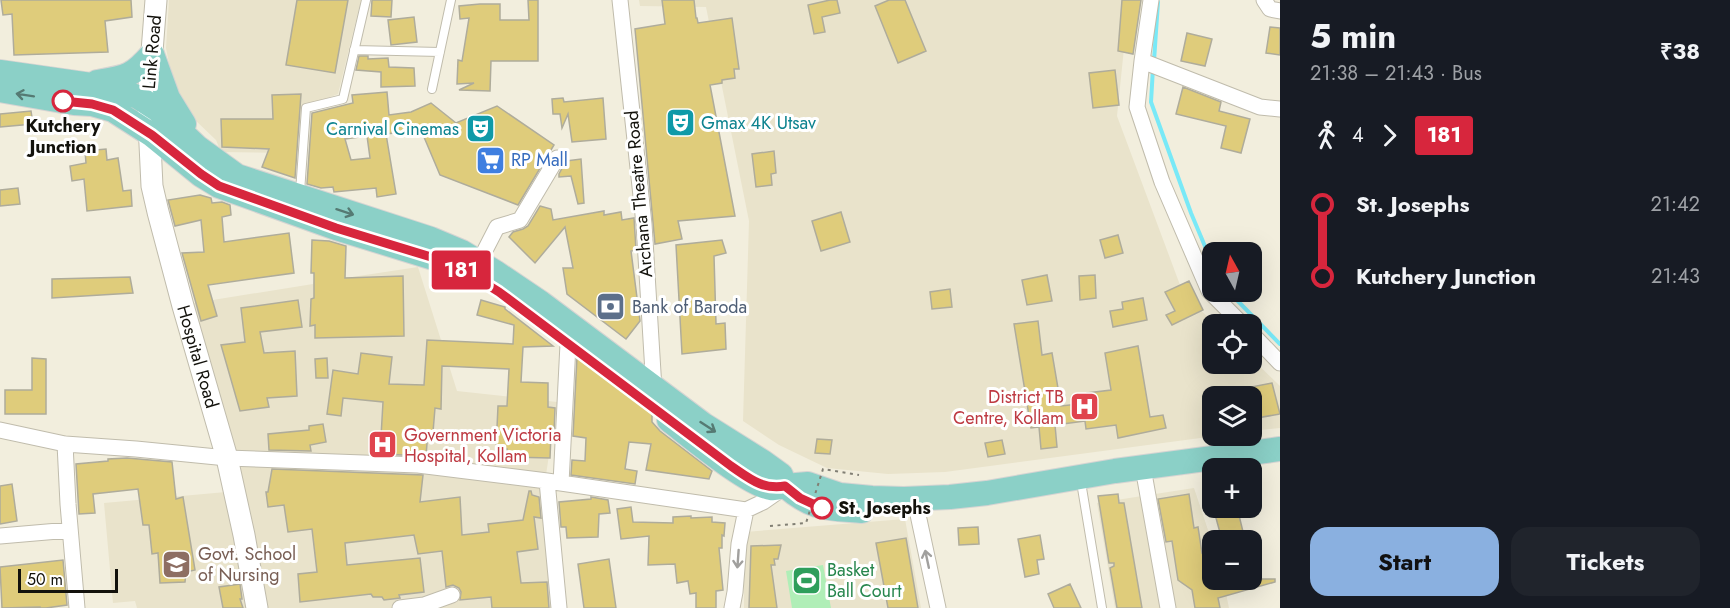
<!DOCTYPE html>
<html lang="en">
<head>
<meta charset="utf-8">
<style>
  :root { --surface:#171b24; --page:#20242c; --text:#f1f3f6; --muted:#9ea1a6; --accent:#8ab0e0 }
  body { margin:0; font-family:Jost,sans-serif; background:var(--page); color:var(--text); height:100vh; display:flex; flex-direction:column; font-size:22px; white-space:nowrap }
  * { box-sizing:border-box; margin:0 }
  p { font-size:20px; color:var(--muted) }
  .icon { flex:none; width:33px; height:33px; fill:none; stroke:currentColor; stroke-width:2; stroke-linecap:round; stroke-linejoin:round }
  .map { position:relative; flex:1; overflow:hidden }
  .details { display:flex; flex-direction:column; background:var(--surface); width:450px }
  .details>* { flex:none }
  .badge { padding:0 12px; border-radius:4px; font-size:21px; line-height:39px }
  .needle { width:39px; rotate:352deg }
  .buttons { position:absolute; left:1202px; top:242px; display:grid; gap:12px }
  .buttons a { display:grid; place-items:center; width:60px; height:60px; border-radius:12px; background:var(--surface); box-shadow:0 6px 24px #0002; font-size:30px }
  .scale { position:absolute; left:18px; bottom:15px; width:100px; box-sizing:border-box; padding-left:6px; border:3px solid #13120c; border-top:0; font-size:16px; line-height:21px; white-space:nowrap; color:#13120c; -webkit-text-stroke:4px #fff; paint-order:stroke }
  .map>.badge { position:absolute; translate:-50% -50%; box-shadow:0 0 0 3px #fff }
  .legs { display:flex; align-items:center; gap:9px; height:66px; padding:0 30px; font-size:20px }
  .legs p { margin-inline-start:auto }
  .head { display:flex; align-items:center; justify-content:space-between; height:102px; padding:0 30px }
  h1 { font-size:33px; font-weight:700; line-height:45px }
  .button { display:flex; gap:12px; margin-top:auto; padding:12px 30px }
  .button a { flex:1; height:69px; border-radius:18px; background:var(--accent); color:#111; font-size:24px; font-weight:700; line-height:69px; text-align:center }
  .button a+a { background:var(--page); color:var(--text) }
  ul { padding:0 30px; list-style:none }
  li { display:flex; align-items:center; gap:21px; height:72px; font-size:22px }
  li i { display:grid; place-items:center; width:9px; height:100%; margin:0 8px; background:currentColor }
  li i::after { content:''; width:15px; height:15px; margin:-8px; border:4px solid; border-radius:50%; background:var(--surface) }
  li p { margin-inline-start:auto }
  li:first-child i { background:linear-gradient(#0000 50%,currentColor 0) }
  li:last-child i { background:linear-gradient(currentColor 50%,#0000 0) }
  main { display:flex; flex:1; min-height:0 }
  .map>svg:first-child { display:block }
</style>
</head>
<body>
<main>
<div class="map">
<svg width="1280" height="608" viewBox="0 0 1280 608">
  <rect width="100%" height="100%" fill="#f2eedd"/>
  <path fill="#e9e3cb" d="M169,0H361L338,94L301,108L297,153L221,152L216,140L194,119L174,89L166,48Z
    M639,0H1129L1117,116L1183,293L1215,324H1212V363H1251V358L1280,386V428L1251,431V396H1212V435H1223L945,472L888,474L827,468L779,445L743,421L749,221L706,7L640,6Z
    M418,267L457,391L557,402L544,488L556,608H137L135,601L113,603L104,503L226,492L188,304L313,284L314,278L352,277Z
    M1194,488L1212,542V579H1223L1229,608H1115L1097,503Z
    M905,519L921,608H744V548L745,532Z"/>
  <path fill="#b0eeb7" d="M823,565L831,608H792L786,571Z"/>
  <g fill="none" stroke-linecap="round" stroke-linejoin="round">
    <path stroke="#79e9f7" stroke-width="4" d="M1154,61L1158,2
      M1153,68L1151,102L1191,213L1212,263
      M1228,291L1280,344"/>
  </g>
  <path fill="#dfcc7b" stroke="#afac9b" stroke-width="1.5" fill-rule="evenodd" d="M1,0H131L132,17L105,21L108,52L14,55L12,14L3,15Z
    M297,0H348L335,73L286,65Z
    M372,0H392L391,17L371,16Z
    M528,0H538V61H491L490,91L459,90L474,83L457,84L458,60L462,61L469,18L460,19L459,6L480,4H500V20H529Z
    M662,0H694L696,18H697L698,23L732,18L739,69H734L735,78L722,80V83L710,85L735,216L678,221L682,239L655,244L635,29L665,24Z
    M830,0H837L840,13L822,17L825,32L814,34L808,5Z
    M889,0H905L926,51L898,63L875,6Z
    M1122,0H1141L1133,54L1118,51Z
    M414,17L417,42L391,45L388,20Z
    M1270,27L1280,28V55L1266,53Z
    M1187,33L1212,39L1205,66L1181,61Z
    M359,56H368V59L388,58L389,67L414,68L415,86L381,87V72L356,70Z
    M1115,70L1119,105L1093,108L1089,73Z
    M1183,87L1221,102L1219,111L1250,119L1241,153L1221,148L1226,126L1176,114Z
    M387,92L389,115L411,112L431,103L456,123L497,106L554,145L518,205L440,175L421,130L386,134L396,194L377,197L376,188L334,192L333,187L321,188L307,184L312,113L353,103L352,95ZM367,136L370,158L351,160L345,139Z
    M301,94L295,178L262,167L269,149L222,147L221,119H273L272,95Z
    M563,98L564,102L603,98L606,139L572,142L568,114L562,128L560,114H553L552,99Z
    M31,111L33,124L0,127V114Z
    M106,149L107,160L118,158L123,191L131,190L132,206L87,211L84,179L72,181L70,166L86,163L85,151Z
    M774,151L776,173L771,174L772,185L756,187L752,154Z
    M581,159L584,203L578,204L571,176L559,177V174L566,161Z
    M18,188L20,204L0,206V190Z
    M200,195L211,198L212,203L222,202L230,205L231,215L222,217L224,242L289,233L294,273L208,285L217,316L201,321L182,253L204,252L201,220L175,226L168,200Z
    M540,206L551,209L553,220L604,211V215L621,212L622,220L634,218L636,250L631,251L640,321L626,339L567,294L563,268H573L565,227L535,263L509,237L513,232L523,229L528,226Z
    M841,212L850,242L821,251L812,221Z
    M1118,235L1123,253L1105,258L1100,240Z
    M312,240L329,241L346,246L345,278L403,276L404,336L315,338V325L310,326L311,299L314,298V273H311Z
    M722,240L726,253L714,256L716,324L725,323L726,349L682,354L676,245Z
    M1047,275L1052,301L1027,305L1022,280Z
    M1095,275L1096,298L1080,300L1079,276Z
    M130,277L133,293L52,298V279Z
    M1189,281L1203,310L1172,325L1166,315L1175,311L1165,292Z
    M950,289L952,307L932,309L930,292Z
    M1143,298L1147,320L1113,327L1110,311L1123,309L1122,302Z
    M298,300L302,327L260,332L264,353L295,351L297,396L267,398L269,407L240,411L221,345L245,342L241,308Z
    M481,300L505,307V309L553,346L523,347L521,382L548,383V407L555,408L554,434H551L550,458L507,457V449H496L498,406H507L509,369L442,366L441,409L435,408L433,432L428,431L426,456L380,454L383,402L343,398L341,416L327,414L333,370L358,374L361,353L392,357L389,384L424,385L427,340L513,344L514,325L477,315Z
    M1038,321L1042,355L1052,353L1061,406L1088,403L1087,393L1111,390L1105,353L1138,346L1150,417L1163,415L1166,428L1118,438L1116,425L1086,429L1085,421L1055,425L1057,447L1041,449L1039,427L1031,428L1014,324Z
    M577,357L652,412V422L660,431L712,471L709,479L646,470L651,444L629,442L625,469L637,471L635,484L571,475L572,460L585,461L586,438L573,436Z
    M32,358L46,359V414H5V390H32Z
    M327,358L328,378H316L315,359Z
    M1272,383L1280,414L1251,419V387Z
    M323,424L326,442L310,445L311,451L269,450L268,434L309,430V426Z
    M817,439L832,440L830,454L815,453Z
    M1002,440L1005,454L988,457L985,443Z
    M127,458L172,462L176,499L183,497L195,570L186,572L185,582L160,583L158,553L152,554L149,525H143L138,489L93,494L95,513L79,514L76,464L108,461V459Z
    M272,469L423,475L420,502L460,497L462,535L489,532L488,524L523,520L529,491H531L532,495L539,497L541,518L534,517L538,549L517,552L521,583L547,582L549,608H492L491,597L460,600L461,592L459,588L453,585L446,587L442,551L418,554L414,535L345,543L347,565L420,558L424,592L399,595L400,598L384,600L382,597H373L371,594L300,602L298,574L317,572L312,529L288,532L284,505L268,507L266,492H268Z
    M12,484L17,521L0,524V486Z
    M1118,494L1119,503H1124L1142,608H1117L1110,568L1114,566V563H1109L1098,496Z
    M1189,494L1194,528L1198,527L1202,553L1206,552L1210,577H1212V579H1275V582L1218,598L1220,608H1195L1192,590L1178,580L1172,541L1166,542L1158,499Z
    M591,497L608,500L610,513L599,514L598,537L567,538L566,527H561L559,502L591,499Z
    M631,507L633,522L673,523V517L691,516V518L712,517V522L725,523L724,536L722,535V548H719L723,590L716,591V608H696V593L690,594L688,581L677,583L675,564L648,565L649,536L621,539L617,509Z
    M1213,507H1237L1245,540H1222Z
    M978,527L979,544L959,545L958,528Z
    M1040,535L1044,559L1037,560L1039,574L1025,577L1018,539Z
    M906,538L918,608H888L876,543Z
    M781,545L778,559H774L775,565H771L777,608H749L751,546Z
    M609,559L616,608H584L578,564Z
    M63,560L67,605L46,608H40V607L2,608L0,567Z
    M240,584L242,599H240L243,608H223L219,587Z
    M1070,584L1081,608H1054L1048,594Z"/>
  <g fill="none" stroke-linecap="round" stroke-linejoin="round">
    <defs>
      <path id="lane" d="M354,50L440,52
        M432,89L451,0
        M300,192L306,108L343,99L366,0
        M1082,488L1102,608"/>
      <path id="street" d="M620,0L644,224L654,389
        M1151,0L1142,61L1260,107L1280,109
        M1264,0L1270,9L1280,11
        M1142,61L1137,107L1162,182L1209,291L1242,324
        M479,262L497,227L520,220L557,158
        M1251,333L1280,363
        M0,430L65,444L136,449L227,458L418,465L547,481L746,510L763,502L783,488
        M65,444L68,504L77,608
        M1145,479L1168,608
        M547,481L559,608
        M561,483L568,344
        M917,510L938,608
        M0,536L70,530
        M400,608L424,605
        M424,608V605L452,595
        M732,608L735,592L739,544L746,510"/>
      <g id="secondary">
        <path id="s1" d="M156,0L148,103L152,186L158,212L183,306L227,458L244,535L257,608"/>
      </g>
      <path id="primary" d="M0,72L112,88L138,97L158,110L197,147L237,176L431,239L462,252L495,272L541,303L704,425L763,462L781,475L785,486L808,484L840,495L872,498L904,499L950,497L987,493L1115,471L1280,449
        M97,82C126,77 132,77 152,54L168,98L184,124
        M0,90L74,103L92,104L113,110L152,135L201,175L219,186L336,228L440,260L458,269
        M669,420C690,436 748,485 771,488C775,489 781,487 785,486C813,510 827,508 862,511"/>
    </defs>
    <use href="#lane" stroke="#c0bcac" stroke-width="10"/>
    <use href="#street" stroke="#c0bcac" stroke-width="17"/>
    <use href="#secondary" stroke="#c0bcac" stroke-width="23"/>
    <use href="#primary" stroke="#d5d4d3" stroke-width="26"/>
    <use href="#lane" stroke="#fff" stroke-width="8"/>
    <use href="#street" stroke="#fff" stroke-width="15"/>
    <use href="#secondary" stroke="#fff" stroke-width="21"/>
    <use href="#primary" stroke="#8bd0c7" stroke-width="24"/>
    <path stroke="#817f74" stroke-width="2" stroke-dasharray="3 4.5" stroke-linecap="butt" d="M770,526L806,523L823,469L859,475"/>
  </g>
  <defs><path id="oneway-shaft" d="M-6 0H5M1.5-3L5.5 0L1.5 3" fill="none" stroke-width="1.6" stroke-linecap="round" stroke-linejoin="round" transform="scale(1.5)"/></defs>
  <g stroke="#557a73">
    <use href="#oneway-shaft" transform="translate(25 95) rotate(-171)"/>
    <use href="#oneway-shaft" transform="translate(345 212) rotate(18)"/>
    <use href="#oneway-shaft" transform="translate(708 427) rotate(33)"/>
  </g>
  <g stroke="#a1a09e">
    <use href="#oneway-shaft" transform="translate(738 559) rotate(94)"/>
    <use href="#oneway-shaft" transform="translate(927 559) rotate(-102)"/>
  </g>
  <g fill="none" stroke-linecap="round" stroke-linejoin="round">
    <defs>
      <path id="line-1" d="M63,101L92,104L113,110L152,135L201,174L219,186L336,228L441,260L475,277L499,292L731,466C749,478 762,490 785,486L800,498L822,508"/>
    </defs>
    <use href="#line-1" stroke="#fff" stroke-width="14"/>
    <use href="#line-1" stroke="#d7263d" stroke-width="9"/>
  </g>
  <defs>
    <symbol id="theatre-square" viewBox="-11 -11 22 22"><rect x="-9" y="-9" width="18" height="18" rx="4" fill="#0f9aa8" stroke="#fff"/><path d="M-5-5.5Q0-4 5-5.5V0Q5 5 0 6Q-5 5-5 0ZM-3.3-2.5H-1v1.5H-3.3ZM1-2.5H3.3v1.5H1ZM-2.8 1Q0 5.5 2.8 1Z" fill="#fff"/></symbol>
    <symbol id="supermarket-square" viewBox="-11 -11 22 22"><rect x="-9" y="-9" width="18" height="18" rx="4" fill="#3f7fe0" stroke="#fff"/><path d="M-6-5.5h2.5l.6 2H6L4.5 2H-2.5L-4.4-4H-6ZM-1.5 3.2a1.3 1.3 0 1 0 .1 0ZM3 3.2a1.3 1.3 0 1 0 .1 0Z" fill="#fff"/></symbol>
    <symbol id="bank-square" viewBox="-11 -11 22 22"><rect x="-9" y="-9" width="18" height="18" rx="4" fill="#5c6f8a" stroke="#fff"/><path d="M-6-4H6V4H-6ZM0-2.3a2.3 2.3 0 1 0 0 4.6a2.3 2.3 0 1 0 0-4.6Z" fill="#fff"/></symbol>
    <symbol id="hospital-square" viewBox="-11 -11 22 22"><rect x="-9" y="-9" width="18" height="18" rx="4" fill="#e0444e" stroke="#fff"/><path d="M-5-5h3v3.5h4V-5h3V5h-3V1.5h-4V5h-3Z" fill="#fff"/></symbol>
    <symbol id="university-square" viewBox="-11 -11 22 22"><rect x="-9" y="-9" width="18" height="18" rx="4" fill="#8d6e63" stroke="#fff"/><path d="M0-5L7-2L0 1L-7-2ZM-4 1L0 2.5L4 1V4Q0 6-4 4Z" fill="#fff"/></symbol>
    <symbol id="stadium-square" viewBox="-11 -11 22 22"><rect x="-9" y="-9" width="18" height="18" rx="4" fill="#2e9e5b" stroke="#fff"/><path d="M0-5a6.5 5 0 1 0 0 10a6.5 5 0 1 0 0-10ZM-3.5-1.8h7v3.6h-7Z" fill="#fff"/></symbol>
  </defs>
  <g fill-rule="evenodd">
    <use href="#theatre-square" x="664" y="106" width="33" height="33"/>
    <use href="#theatre-square" x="464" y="112" width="33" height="33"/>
    <use href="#supermarket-square" x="474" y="144" width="33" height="33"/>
    <use href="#bank-square" x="594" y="290" width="33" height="33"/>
    <use href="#hospital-square" x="1068" y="390" width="33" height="33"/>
    <use href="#hospital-square" x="366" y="428" width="33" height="33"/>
    <use href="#university-square" x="160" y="548" width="33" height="33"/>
    <use href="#stadium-square" x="790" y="564" width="33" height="33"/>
  </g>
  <g fill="#fff" stroke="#d7263d" stroke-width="3">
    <circle cx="63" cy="101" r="10"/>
    <circle cx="822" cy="508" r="10"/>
  </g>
  <g text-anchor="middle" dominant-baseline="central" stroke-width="6" stroke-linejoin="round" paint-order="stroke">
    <g font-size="18" fill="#13120c" stroke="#fff">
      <text transform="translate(152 52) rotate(-85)">Link Road</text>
      <text transform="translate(639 194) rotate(-95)">Archana Theatre Road</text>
      <text stroke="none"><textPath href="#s1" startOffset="363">Hospital Road</textPath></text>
    </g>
    <g font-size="18" fill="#0d838f" stroke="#fff" text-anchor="start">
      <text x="701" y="123">Gmax 4K Utsav</text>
      <text x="459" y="129" text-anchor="end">Carnival Cinemas</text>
    </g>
    <g font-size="18" font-weight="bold" fill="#13120c" stroke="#fff">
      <text x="63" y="126">Kutchery<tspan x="63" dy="21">Junction</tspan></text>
      <text x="838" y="508" text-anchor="start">St. Josephs</text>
    </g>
    <g font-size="18" fill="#366cbe" stroke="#fff" text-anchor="start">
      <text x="511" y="160">RP Mall</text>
    </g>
    <g font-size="18" fill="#4e5e75" stroke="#fff" text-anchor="start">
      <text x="632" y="307">Bank of Baroda</text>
    </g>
    <g font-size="18" fill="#be3a42" stroke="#fff" text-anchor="end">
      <text x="1064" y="397">District TB<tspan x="1064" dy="21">Centre, Kollam</tspan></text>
      <text x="404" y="435" text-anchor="start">Government Victoria<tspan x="404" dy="21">Hospital, Kollam</tspan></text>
    </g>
    <g font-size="18" fill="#785e54" stroke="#fff" text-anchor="start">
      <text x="198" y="554">Govt. School<tspan x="198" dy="21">of Nursing</tspan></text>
    </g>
    <g font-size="18" fill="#27864d" stroke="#fff" text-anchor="start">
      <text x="827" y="570">Basket<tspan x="827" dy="21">Ball Court</tspan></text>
    </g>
  </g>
</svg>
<div class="buttons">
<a><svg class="needle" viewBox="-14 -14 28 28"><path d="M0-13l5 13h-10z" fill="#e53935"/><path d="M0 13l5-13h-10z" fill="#9ea1a6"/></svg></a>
<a><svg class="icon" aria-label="locate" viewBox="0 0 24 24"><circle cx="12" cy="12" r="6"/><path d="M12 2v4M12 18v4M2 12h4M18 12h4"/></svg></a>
<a><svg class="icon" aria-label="layers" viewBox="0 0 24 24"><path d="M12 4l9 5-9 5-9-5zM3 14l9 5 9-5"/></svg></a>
<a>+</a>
<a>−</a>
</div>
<div class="scale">50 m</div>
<b class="badge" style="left:461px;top:270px;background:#d7263d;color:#fff">181</b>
</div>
<section class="details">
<div class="head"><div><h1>5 min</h1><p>21:38 – 21:43 · Bus</p></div><b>₹38</b></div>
<div class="legs"><svg class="icon" aria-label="walk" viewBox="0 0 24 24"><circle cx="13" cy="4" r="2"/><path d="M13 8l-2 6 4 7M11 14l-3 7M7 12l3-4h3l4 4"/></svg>4<svg class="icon" aria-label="forward" viewBox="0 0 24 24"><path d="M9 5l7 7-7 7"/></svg><b class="badge" style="background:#d7263d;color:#fff">181</b></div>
<ul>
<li><i style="color:#d7263d"></i><b>St. Josephs</b><p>21:42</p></li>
<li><i style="color:#d7263d"></i><b>Kutchery Junction</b><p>21:43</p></li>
</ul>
<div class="button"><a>Start</a><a>Tickets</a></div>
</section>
</main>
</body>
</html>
